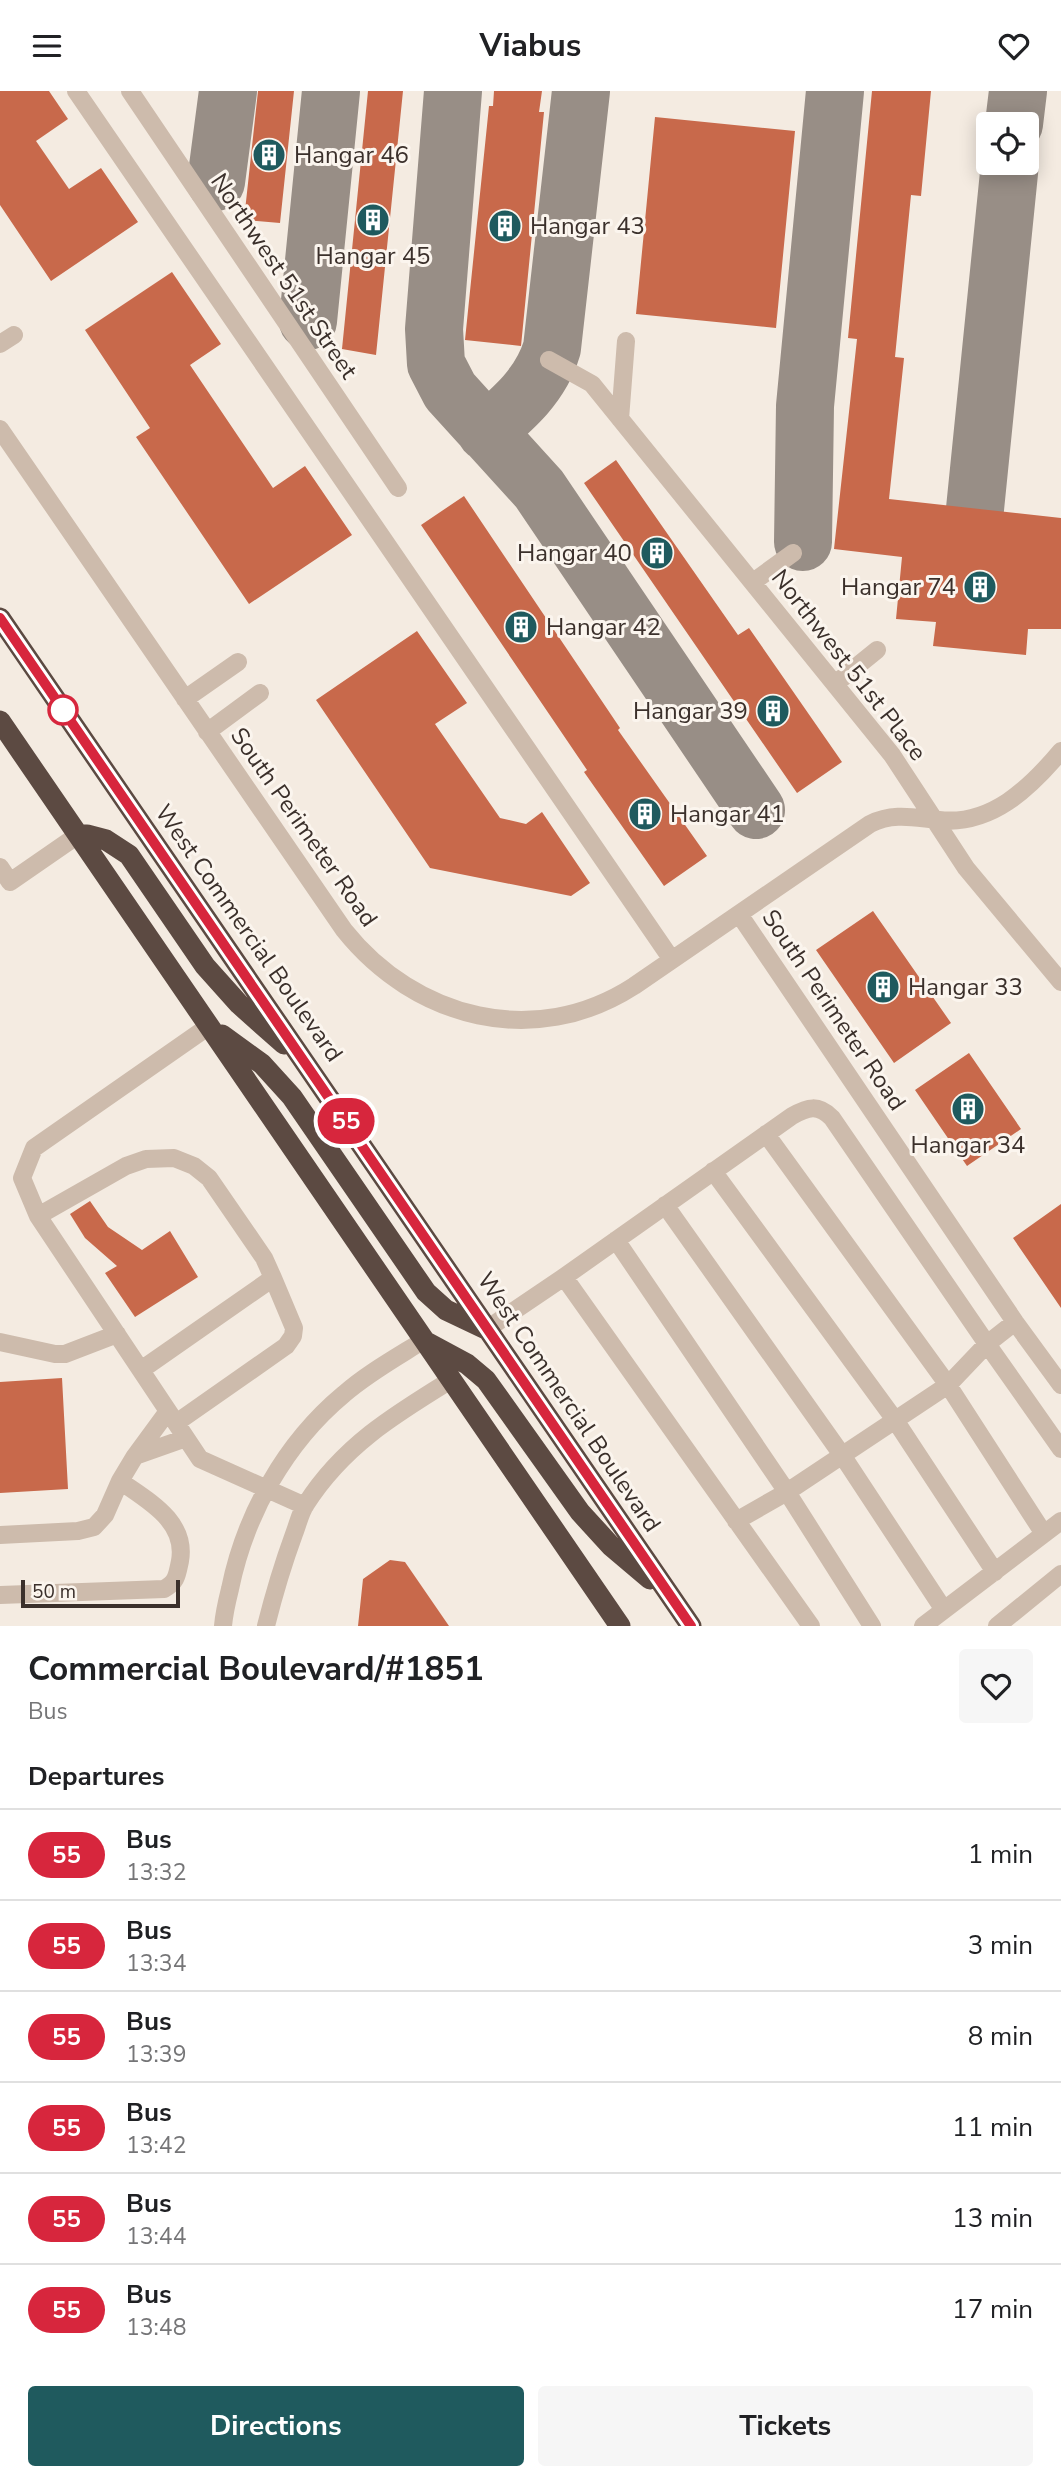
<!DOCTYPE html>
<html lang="en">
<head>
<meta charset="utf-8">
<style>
  :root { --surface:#fff; --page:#f6f6f6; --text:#202124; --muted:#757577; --line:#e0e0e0; --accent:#1f5a5e }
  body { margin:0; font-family:"Nunito Sans",sans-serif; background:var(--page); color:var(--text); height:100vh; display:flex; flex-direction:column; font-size:26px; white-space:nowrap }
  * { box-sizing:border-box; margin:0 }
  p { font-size:23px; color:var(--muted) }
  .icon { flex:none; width:38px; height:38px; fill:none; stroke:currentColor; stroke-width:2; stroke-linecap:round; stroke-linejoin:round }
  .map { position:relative; height:1535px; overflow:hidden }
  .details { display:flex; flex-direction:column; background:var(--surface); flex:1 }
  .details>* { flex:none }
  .badge { padding:0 14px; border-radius:23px; font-size:24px; line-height:46px }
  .buttons { position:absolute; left:976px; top:21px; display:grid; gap:14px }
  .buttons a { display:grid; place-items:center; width:63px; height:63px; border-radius:7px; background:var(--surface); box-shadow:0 4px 18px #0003; font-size:35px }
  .scale { position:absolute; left:21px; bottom:18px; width:159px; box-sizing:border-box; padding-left:7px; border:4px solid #3b302b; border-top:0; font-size:19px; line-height:24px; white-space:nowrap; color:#3b302b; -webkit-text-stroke:5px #fbf5ee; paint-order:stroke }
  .map>.badge { position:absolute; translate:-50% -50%; box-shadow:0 0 0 4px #fff }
  h2 { padding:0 28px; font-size:26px; line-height:63px }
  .round { display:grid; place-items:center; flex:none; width:74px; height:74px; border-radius:7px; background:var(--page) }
  .headline { display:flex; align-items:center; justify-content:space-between; height:119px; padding:0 28px }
  h1 { font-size:33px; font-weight:700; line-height:52px }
  .action { display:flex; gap:14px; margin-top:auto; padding:14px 28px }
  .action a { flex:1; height:80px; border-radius:7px; background:var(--accent); color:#fff; font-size:28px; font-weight:700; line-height:80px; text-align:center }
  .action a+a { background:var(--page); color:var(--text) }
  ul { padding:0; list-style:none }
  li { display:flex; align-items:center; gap:21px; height:91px; padding:0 28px; border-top:2px solid var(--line) }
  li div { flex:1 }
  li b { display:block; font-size:26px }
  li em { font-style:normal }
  li .badge { min-width:77px; font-weight:700; text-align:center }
  header { display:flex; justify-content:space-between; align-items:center; height:91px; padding:0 28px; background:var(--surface); font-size:32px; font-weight:700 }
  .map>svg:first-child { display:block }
</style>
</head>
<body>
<header><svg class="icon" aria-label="menu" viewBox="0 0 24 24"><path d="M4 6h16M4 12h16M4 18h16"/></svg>Viabus<svg class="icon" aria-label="heart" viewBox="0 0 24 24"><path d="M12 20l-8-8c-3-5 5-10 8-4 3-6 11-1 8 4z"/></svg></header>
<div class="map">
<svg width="1061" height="1535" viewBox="0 0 1061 1535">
  <rect width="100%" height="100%" fill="#f4ebe1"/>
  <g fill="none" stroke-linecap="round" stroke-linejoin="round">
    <path stroke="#988e86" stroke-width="58" d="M453,0L434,238L436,273L450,300L539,398L756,719
      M1014,33L1018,0
      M216,91L228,0
      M308,230L331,0
      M486,341C514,317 541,294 552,257L581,0
      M975,418L1010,72
      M803,451L805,315L835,0"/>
  </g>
  <path fill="#c8694b" d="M0,0H49L68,28L36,50L69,98L101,77L138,131L51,190L0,114Z
    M258,0H294L280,132L244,129Z
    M368,0H403L376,264L342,258Z
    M494,0H542L539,21H544L521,255L465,249L489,15H493Z
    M872,0H931L921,105L911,104L895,266L904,267L889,408L1061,427V538H1028L1026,564L933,555L936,531L896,528L902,466L834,458L857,248L848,247Z
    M655,26L795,40L776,237L636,223Z
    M172,181L221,253L190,274L273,397L305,375L352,444L249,513L136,346L150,337L85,239Z
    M616,369L738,544L749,537L842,671L797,702L584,392Z
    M464,405L620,637L618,639L707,765L664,795L584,681L587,679L421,434Z
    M417,540L467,612L435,633L500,727L526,733L542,721L590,792L571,805L430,777L316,609Z
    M873,820L951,932L894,972L816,859Z
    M969,962L1021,1038L967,1075L915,999Z
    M90,1110L108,1136L142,1159L170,1140L198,1186L135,1226L105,1182L117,1175L85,1147L70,1123Z
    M1061,1113V1217L1013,1147Z
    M62,1287L68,1398L0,1402V1291Z
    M390,1469L405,1471L449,1535H358L363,1488Z"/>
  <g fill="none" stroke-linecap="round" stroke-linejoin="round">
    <path stroke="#cdbbac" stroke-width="18" d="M76,0L672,869
      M130,0L398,397
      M0,253L14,244
      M549,269L592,293L892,664L966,777L1061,891
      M620,328L626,250
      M0,338L344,839C415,928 535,959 634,895L870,733C894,721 915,727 939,729C991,735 1030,697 1061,660
      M753,491L793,462
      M835,593L877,559
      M185,608L238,571
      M207,641L260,602
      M0,776L10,791L78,744
      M739,823L1015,1231L1061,1294
      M209,935L34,1057L22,1087L38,1125L200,1368L305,1415
      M766,1043L948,1294L1044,1443
      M713,1080L895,1329L995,1481
      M665,1114L842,1364L944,1519
      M38,1125L126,1075L146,1068L174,1067L194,1075L209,1087L264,1167L273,1187L141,1279
      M616,1149L787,1401L736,1430
      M564,1186L811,1535
      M487,1238L564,1186L792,1025C808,1016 818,1013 832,1027L987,1253L1015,1231
      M0,1251L55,1263H65L117,1243
      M168,1320L135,1365L186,1347
      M176,1332L286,1255L293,1245L294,1237L273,1187
      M0,1444L78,1440L94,1436L105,1424L120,1390L135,1365
      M0,1504L164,1498C177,1491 177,1484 180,1470C187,1430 148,1410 120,1390
      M223,1535C224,1523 227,1510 230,1498C245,1424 285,1352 344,1303C368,1282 397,1266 424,1249
      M266,1535C274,1503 283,1473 294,1443C298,1433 300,1422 306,1413C343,1355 394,1324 451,1289
      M872,1535L787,1401L948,1294L987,1253L1061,1358
      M923,1535L1061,1430
      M997,1535L1061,1483"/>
    <path stroke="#5c4a42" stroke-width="21" d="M0,527L691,1535
      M0,630L620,1535
      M78,744H87L106,749L129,764L205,875L239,913L284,953
      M222,944L262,973L292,1006L426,1201L446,1219L486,1238
      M428,1252L467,1273L486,1289L580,1421L611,1455L650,1488"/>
  </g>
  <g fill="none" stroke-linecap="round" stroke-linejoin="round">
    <defs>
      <path id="line" d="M0,527L691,1535"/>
    </defs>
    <use href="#line" stroke="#fff" stroke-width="16"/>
    <use href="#line" stroke="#d7263d" stroke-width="10"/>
  </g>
  <defs>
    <symbol id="building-disc" viewBox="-11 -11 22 22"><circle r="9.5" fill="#1f5a5e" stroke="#fbf5ee"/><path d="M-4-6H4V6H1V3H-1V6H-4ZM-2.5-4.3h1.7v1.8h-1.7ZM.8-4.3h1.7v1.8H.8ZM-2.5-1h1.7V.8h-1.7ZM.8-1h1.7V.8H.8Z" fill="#fff"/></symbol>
  </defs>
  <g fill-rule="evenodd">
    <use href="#building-disc" x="250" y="45" width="38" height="38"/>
    <use href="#building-disc" x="354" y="110" width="38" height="38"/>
    <use href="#building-disc" x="486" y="116" width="38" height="38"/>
    <use href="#building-disc" x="638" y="443" width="38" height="38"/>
    <use href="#building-disc" x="961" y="477" width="38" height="38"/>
    <use href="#building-disc" x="502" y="517" width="38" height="38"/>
    <use href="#building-disc" x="754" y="601" width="38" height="38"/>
    <use href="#building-disc" x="626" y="704" width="38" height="38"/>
    <use href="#building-disc" x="864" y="877" width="38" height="38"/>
    <use href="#building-disc" x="949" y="999" width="38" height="38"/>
  </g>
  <circle fill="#fff" stroke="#d7263d" stroke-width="3.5" cx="63" cy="619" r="14"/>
  <g text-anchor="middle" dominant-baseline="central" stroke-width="6" stroke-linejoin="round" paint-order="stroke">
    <g font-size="24" fill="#3b302b" stroke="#fbf5ee" text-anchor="start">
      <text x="294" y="64">Hangar 46</text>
      <text x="530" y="135">Hangar 43</text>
      <text x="373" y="165" text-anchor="middle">Hangar 45</text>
      <text x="632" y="462" text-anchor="end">Hangar 40</text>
      <text x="956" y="496" text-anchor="end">Hangar 74</text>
      <text x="546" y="536">Hangar 42</text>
      <text x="748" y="620" text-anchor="end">Hangar 39</text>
      <text x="670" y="723">Hangar 41</text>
      <text x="908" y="896">Hangar 33</text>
      <text x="968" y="1054" text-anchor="middle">Hangar 34</text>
    </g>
    <g font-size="24" fill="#3b302b" stroke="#fbf5ee">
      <text transform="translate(284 185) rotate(56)">Northwest 51st Street</text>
      <text transform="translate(849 574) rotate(52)">Northwest 51st Place</text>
      <text transform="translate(304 736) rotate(55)">South Perimeter Road</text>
      <text transform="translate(249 842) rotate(55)">West Commercial Boulevard</text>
      <text transform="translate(834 919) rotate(56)">South Perimeter Road</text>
      <text transform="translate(569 1311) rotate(56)">West Commercial Boulevard</text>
    </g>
  </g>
</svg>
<div class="buttons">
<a><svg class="icon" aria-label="locate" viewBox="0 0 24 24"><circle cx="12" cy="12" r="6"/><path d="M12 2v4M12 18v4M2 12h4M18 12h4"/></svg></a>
</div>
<div class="scale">50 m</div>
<b class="badge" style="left:346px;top:1030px;background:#d7263d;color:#fff">55</b>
</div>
<section class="details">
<div class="headline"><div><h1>Commercial Boulevard/#1851</h1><p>Bus</p></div><a class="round"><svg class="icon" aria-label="heart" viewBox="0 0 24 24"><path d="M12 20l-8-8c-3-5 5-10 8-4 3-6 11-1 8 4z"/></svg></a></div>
<h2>Departures</h2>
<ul>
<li><span class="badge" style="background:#d7263d;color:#fff">55</span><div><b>Bus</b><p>13:32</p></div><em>1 min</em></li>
<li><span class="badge" style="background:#d7263d;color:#fff">55</span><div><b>Bus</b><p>13:34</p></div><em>3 min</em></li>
<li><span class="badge" style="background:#d7263d;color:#fff">55</span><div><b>Bus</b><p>13:39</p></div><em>8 min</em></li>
<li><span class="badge" style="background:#d7263d;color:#fff">55</span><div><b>Bus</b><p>13:42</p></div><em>11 min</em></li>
<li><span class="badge" style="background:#d7263d;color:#fff">55</span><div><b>Bus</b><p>13:44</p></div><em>13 min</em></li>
<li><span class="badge" style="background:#d7263d;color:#fff">55</span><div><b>Bus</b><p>13:48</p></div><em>17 min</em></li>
</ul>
<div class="action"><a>Directions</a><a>Tickets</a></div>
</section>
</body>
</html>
